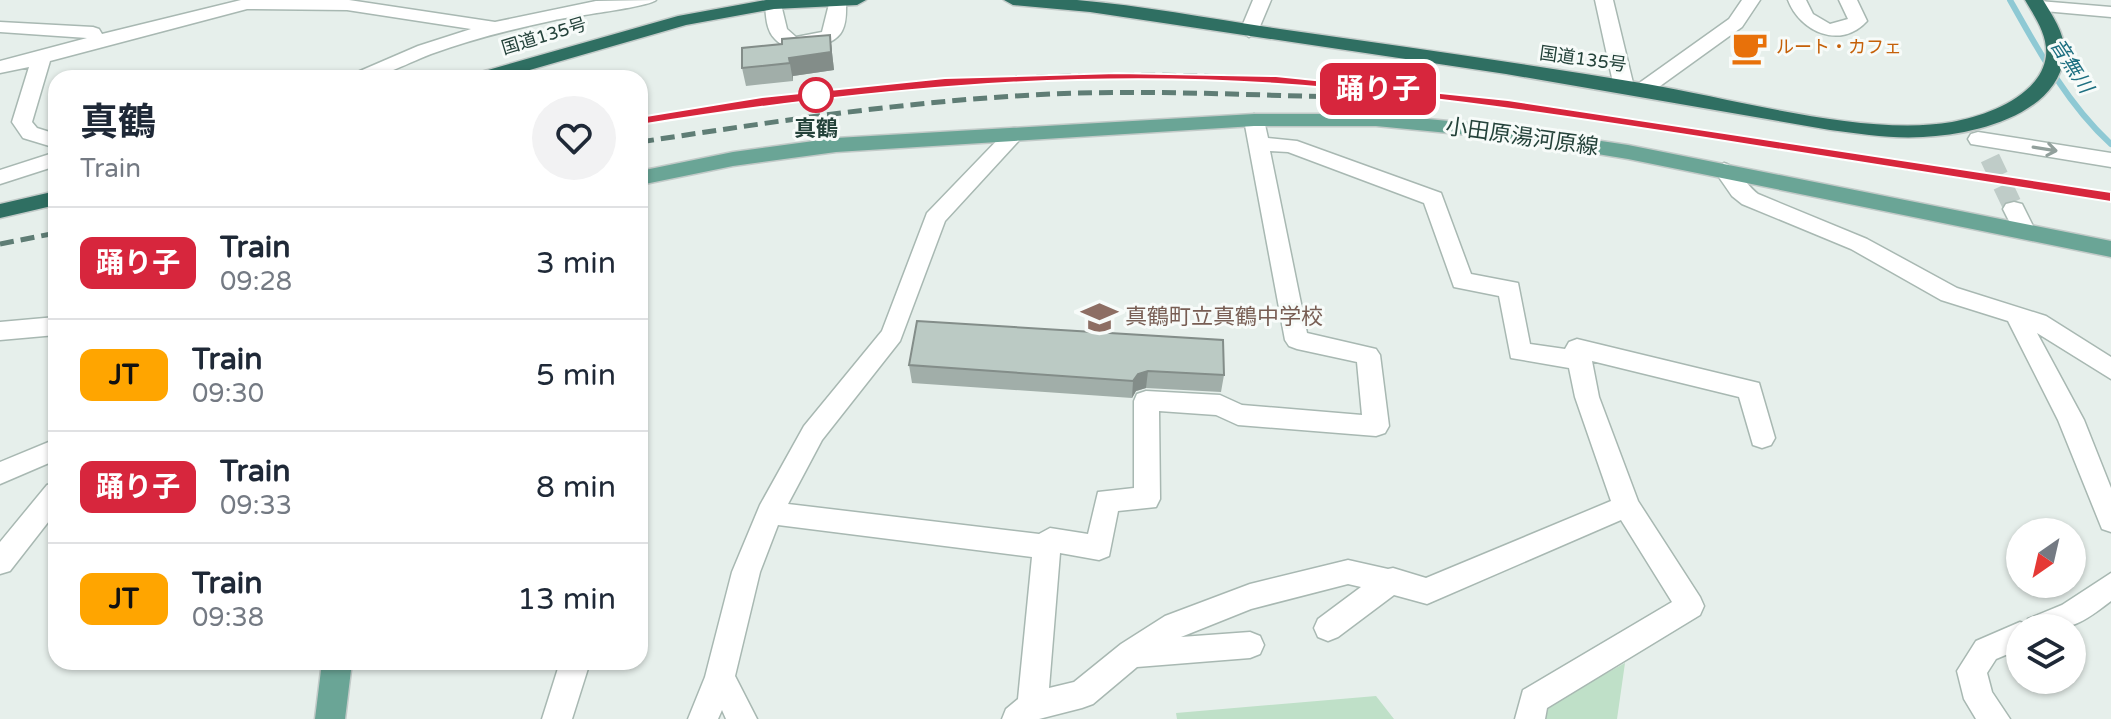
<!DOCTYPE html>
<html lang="en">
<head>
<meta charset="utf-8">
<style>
  :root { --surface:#fff; --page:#f2f2f3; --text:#1f2937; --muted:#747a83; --line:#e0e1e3 }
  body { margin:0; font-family:"Varela Round","Noto Sans JP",sans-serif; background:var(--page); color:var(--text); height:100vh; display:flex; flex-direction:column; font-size:30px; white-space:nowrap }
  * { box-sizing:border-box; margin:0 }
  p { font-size:26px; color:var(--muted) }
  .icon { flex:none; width:44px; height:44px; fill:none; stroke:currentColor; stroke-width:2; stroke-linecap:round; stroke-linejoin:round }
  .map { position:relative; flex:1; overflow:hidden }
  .details { position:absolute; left:48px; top:70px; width:600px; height:600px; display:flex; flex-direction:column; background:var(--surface); border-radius:24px; box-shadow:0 2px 6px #0004 }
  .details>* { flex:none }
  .badge { padding:0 16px; border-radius:12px; font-size:28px; line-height:52px }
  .needle { width:52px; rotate:214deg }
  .buttons { position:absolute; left:2006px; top:518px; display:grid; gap:16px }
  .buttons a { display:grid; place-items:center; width:80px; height:80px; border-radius:50%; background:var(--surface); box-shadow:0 2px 6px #0004; font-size:40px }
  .map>.badge { position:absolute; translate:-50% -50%; box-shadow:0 0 0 4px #fff }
  .round { display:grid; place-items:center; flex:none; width:84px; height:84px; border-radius:42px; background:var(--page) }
  .head { display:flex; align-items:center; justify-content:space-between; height:136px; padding:0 32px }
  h1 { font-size:38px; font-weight:700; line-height:60px }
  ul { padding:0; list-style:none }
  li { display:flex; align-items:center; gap:24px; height:112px; padding:0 32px; border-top:2px solid var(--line) }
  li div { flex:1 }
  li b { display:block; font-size:30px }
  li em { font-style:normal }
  li .badge { min-width:88px; font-weight:700; text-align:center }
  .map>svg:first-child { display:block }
</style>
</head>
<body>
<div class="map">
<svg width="2111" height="719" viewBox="0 0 2111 719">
  <rect width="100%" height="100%" fill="#e6efeb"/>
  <path fill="#bfe0c8" d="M1625,663L1617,719H1523Z
    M1376,696L1394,719H1177L1176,713Z"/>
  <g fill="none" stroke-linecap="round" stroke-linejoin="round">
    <path stroke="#8ec9d4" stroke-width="6" d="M2010,0C2038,50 2068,105 2111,144"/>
    <path stroke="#bfccc8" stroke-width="20" stroke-dasharray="20 10" stroke-linecap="butt" d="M1990,158L2014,209"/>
    <defs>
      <path id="minor" d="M241,0H349L495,22L596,1L656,0C649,7 572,16 555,20C513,29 472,39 431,54C400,66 385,78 350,78L353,74L418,46L471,29L347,10L247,9L50,61L32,122L37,128L56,134V148L23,138L12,122L29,67L0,73V61L87,38L0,32V22L93,27L99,29L102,34Z
        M768,0H780L787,29L796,37L822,32L830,0H846C846,9 847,22 842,31C833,49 789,55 775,39C766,30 766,16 765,4Z
        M1253,0H1271L1258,31L1249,37L1240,31Z
        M1595,0H1613L1634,87L1631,91L1624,93L1614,87Z
        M1742,0H1760L1742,27L1649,94H1635L1632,90L1635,86L1729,19Z
        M1788,0H1806L1813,14L1830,24L1848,19L1839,0H1857L1867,21C1841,50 1800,32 1788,0Z
        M2039,1L2111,7V17L2033,10L2030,6L2033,2Z
        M1254,114L1264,120L1268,138L1297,141L1441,193L1471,274L1518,283L1530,344L1565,349L1569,342L1577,339L1759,383L1775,438L1771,445L1762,448L1753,445L1739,397L1592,361L1599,397L1638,501L1700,597L1704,606L1700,615L1547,708L1545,719H1515L1523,690L1672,602L1621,520L1427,604L1394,595L1338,637L1328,641L1318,637L1314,628L1318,619L1361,587L1348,584L1251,609L1181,637L1250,632L1260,636L1264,645L1260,654L1250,658L1137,667L1093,704L1082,708L1039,719H1002L1006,709L1018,699L1032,557L778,525L760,572L735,676L757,719H726L722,710L718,719H688L705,677L732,572L760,505L804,426L882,331L927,213L1008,129L1015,128L1025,134L945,221L900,341L822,440L788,504L1039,534L1050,528L1088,534L1098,492L1134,488V401L1137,394L1146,391L1220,395L1242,405L1362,415L1357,362L1297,349L1289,346L1285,340L1244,120ZM1270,151L1288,152L1424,203L1454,287L1499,296L1511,358L1569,368L1575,397L1611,501L1426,578L1393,568L1388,569L1348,560L1250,584L1165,616L1121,644L1074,682L1049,688L1060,553L1099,560L1109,556L1118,511L1156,507L1160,499L1159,411L1216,415L1238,425L1376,436L1385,433L1389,426L1380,355L1376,349L1307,333Z
        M1978,132L2111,153V167L1971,144L1968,139L1971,134Z
        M56,152V166L0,184V170Z
        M1724,163C1738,167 1746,185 1758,194L1867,239L1957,288L2046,316L2111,357V379L2037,333L2084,420L2111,488V532L2102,529L2058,420L2008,321L1941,300L1851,249L1742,204L1732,196L1714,170Z
        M2014,202L2022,204L2035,230L2032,235H2016L2003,209L2006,204Z
        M56,317V335L0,340V322Z
        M56,439V460L0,484V462Z
        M56,482V512L10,571L0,574V542L47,485Z
        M2111,573V601C2071,632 2069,628 2020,628V649L1996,659L1987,673L1992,692L2010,719H1976L1964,699L1957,671L1976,641L2020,622L2026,624L2028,619L2062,605Z
        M560,662H590L572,719H542Z"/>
      <path id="major" d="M1254,114H1376L1500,126L1628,145L2111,241V257L1628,159L1500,138L1376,126H1254L836,152L733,166L640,185V171L733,152L836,138Z
        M322,662H352L345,719H315Z"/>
      <path id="highway" d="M766,0H866L857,5L774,9L686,25L502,78H471L474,74L678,16Z
        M1004,0C1028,0 1053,0 1077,0C1147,6 1217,20 1287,30C1407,47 1527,64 1647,84C1735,99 1866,137 1952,122C1986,116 2041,96 2046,56C2048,35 2035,17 2025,0H2043C2053,17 2067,36 2064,57C2056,116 1972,135 1923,137C1892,139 1861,134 1830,130L1506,74L1090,12L1013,5Z
        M56,191V205L0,218V204Z"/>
    </defs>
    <use href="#minor" stroke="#a8b8b2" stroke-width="3"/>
    <use href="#major" stroke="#c2cac8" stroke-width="3"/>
    <use href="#highway" stroke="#c2cac8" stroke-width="3"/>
    <use href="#minor" fill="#fff" fill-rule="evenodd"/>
    <use href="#major" fill="#6aa596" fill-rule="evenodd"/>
    <use href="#highway" fill="#2f6f62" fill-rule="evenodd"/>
    <path stroke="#5f7d75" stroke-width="5" stroke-dasharray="14 7" stroke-linecap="butt" d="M640,121C824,89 1009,71 1196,76C1357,80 1517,105 1677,130C1821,152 1966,174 2111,197
      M640,142C771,122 901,102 1033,95C1136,89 1240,95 1343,97
      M0,244L56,233"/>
  </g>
  <path fill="#a1aea9" d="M830,35L834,70L793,76V81L746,86L742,68Z
    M917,321L1224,375L1221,392L1146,388L1136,391L1132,398L912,383L909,365Z"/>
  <path fill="#838d89" d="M830,35L834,70L793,76V81L789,58Z
    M1148,371L1146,388L1136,391L1132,398L1133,381L1138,374Z"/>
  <path fill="#bbcac4" stroke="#838d89" stroke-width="2" d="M830,35L831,52L789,58L790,63L742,68V48L782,44V39Z
    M917,321L1223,340L1224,375L1148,371L1138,374L1133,381L909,365Z"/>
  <defs><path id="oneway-shaft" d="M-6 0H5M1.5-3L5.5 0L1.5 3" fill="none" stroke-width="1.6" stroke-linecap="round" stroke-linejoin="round" transform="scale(2)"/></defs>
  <use stroke="#92a09c" href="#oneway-shaft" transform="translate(2045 149) rotate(9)"/>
  <path fill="#d7263d" stroke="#fff" stroke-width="2" d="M1117,73L1276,76L1508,100L2111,192V202C1976,181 1841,160 1706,138C1564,116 1422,94 1278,84C1065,69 850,91 640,125L634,121L640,117L762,97L945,78Z"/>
  <defs>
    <symbol id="cafe-bare" viewBox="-9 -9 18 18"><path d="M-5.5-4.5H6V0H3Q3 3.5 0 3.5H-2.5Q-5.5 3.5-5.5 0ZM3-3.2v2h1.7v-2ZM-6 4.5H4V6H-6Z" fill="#e8710a" stroke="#f7fbf9" stroke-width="2.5" paint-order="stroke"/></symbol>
    <symbol id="school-bare" viewBox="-9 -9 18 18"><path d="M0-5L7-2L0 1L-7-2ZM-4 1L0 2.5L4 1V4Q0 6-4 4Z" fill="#8d6e63" stroke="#f7fbf9" stroke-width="2.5" paint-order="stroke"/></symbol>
  </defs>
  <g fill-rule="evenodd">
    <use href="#cafe-bare" x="1724" y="22" width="51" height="51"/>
    <use href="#school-bare" x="1074" y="292" width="51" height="51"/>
  </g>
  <circle fill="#fff" stroke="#d7263d" stroke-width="4" cx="816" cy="95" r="16"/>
  <g text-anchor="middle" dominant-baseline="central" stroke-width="6" stroke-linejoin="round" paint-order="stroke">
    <g font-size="18" fill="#24423a" stroke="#f7fbf9">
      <text transform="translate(544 36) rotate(-17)">国道135号</text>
      <text transform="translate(1583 59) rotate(8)">国道135号</text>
    </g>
    <g font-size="18" fill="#c56008" stroke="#f7fbf9" text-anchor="start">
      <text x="1776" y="47">ルート・カフェ</text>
    </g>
    <g font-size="20" font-style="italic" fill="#1c6f80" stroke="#f7fbf9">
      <text transform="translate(2071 66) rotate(57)">音無川</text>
    </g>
    <g font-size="22" font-weight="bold" fill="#24423a" stroke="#f7fbf9">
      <text x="816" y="129">真鶴</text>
    </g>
    <g font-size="22" fill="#24423a" stroke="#f7fbf9">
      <text transform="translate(1522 137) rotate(8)">小田原湯河原線</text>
    </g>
    <g font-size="22" fill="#785e54" stroke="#f7fbf9" text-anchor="start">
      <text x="1125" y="317">真鶴町立真鶴中学校</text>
    </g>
  </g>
</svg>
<div class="buttons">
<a><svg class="needle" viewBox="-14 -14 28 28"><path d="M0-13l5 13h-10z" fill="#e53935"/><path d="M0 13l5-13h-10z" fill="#747a83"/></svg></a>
<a><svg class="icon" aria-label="layers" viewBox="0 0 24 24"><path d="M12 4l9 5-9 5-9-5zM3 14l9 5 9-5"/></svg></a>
</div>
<b class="badge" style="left:1378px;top:89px;background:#d7263d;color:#fff">踊り子</b>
<section class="details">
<div class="head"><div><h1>真鶴</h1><p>Train</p></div><a class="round"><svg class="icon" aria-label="heart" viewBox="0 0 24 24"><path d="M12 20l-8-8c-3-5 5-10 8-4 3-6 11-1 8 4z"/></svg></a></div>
<ul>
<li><span class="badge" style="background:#d7263d;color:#fff">踊り子</span><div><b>Train</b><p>09:28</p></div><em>3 min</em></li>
<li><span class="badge" style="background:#ffa500;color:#111">JT</span><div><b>Train</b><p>09:30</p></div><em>5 min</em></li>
<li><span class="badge" style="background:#d7263d;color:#fff">踊り子</span><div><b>Train</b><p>09:33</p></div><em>8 min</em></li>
<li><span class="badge" style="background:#ffa500;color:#111">JT</span><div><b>Train</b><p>09:38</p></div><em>13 min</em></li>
</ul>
</section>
</div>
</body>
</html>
